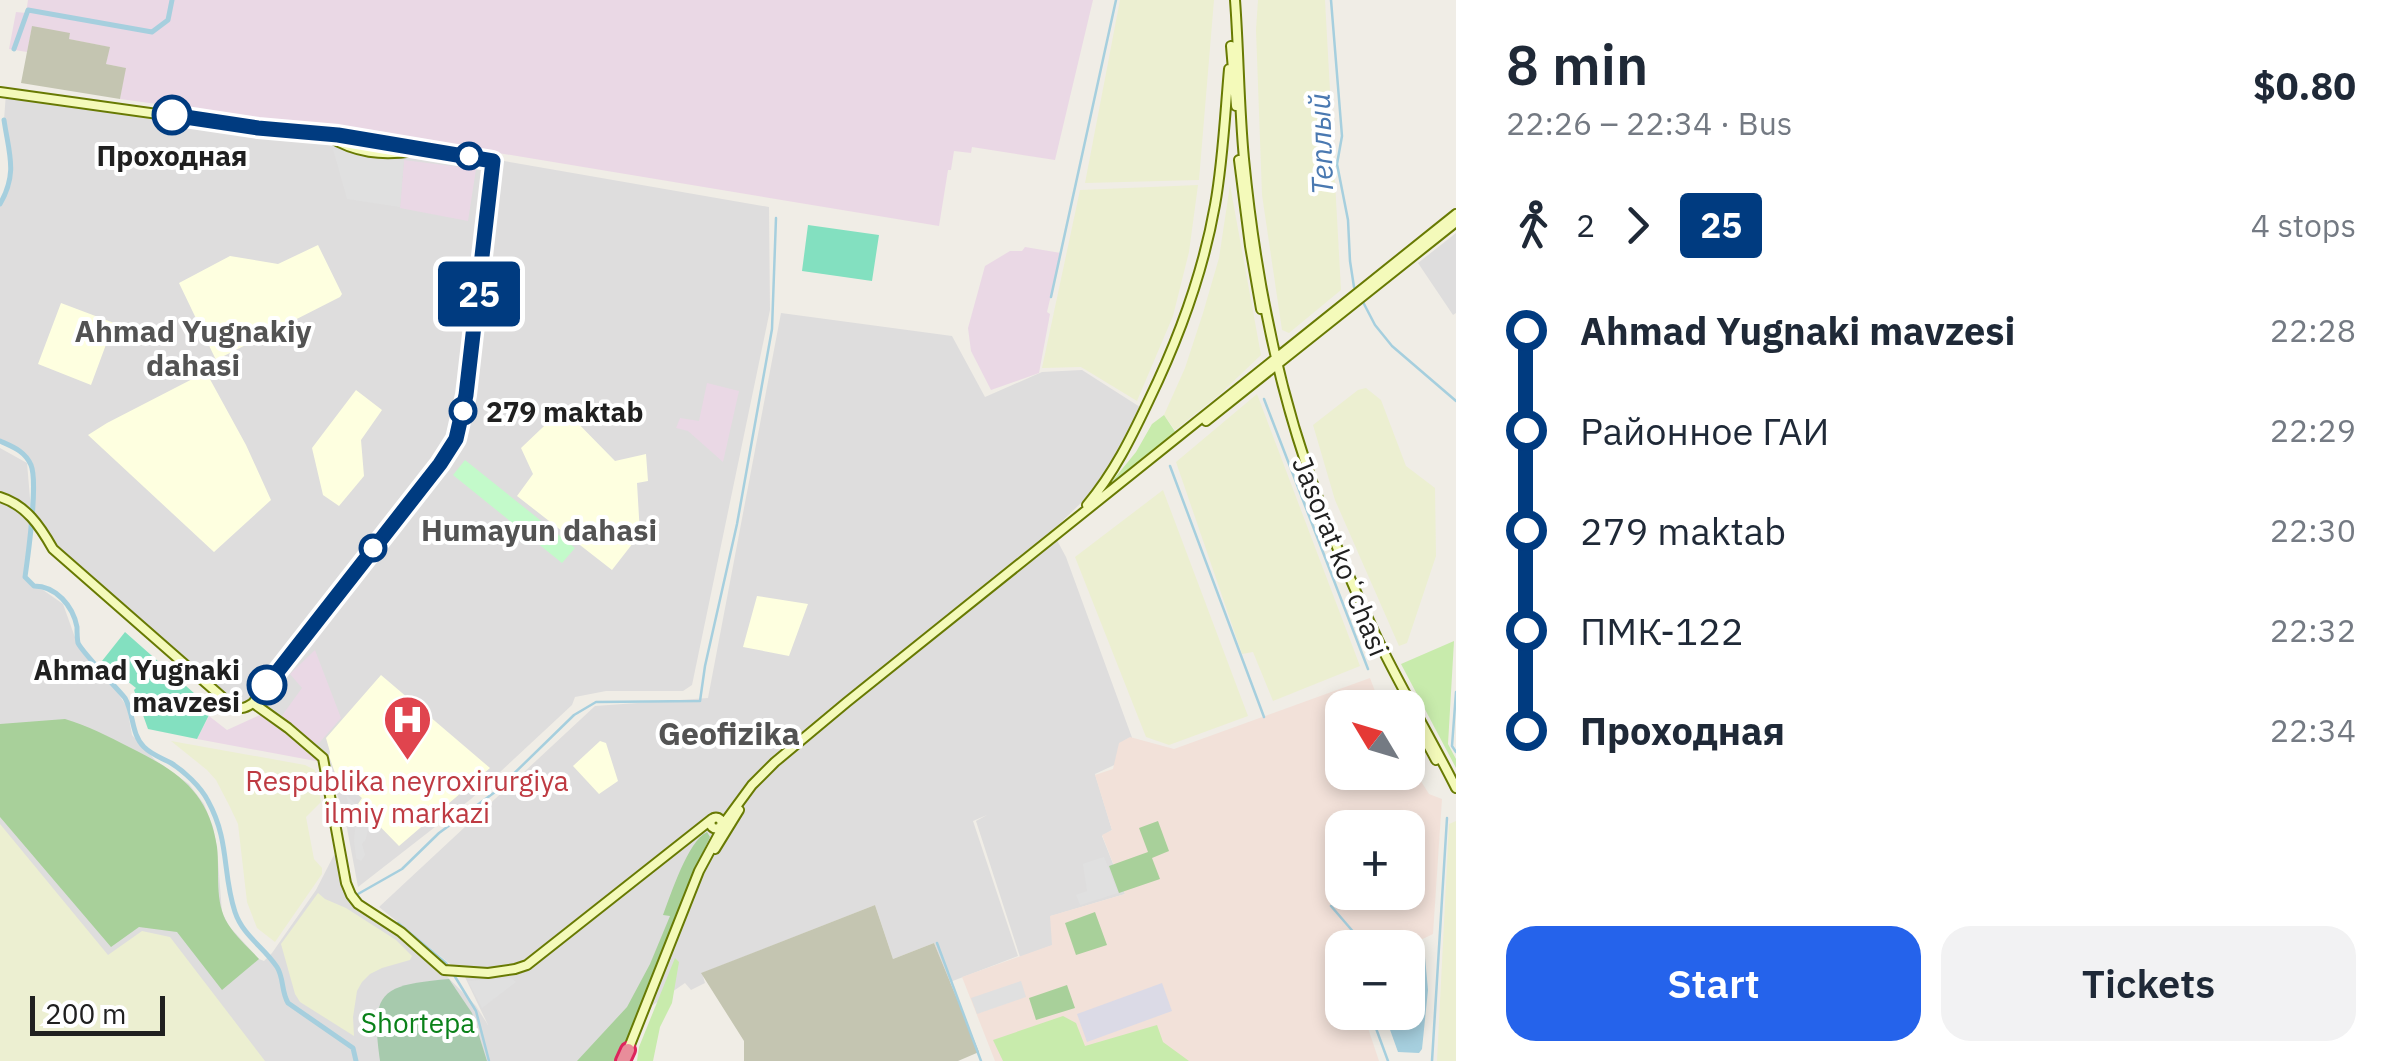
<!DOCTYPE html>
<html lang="en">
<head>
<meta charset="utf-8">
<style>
  :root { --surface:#fff; --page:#f2f2f3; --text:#1f2937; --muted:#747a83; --accent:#2563eb }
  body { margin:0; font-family:"IBM Plex Sans",sans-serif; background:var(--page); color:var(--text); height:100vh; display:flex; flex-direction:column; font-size:38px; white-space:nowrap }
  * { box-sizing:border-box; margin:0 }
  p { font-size:32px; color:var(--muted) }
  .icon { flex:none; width:55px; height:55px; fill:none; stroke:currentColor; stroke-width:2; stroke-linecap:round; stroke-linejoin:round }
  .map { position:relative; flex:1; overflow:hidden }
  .details { display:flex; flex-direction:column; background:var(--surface); width:950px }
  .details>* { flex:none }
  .badge { padding:0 20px; border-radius:8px; font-size:35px; line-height:65px }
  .needle { width:65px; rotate:308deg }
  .buttons { position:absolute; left:1325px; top:690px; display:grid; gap:20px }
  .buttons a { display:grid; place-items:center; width:100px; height:100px; border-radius:20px; background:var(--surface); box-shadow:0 5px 15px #0003; font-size:50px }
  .scale { position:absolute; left:30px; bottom:25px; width:135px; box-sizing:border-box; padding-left:10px; border:5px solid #202020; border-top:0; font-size:28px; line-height:35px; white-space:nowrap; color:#202020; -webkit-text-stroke:8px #fff; paint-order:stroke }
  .map>.badge { position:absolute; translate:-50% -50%; box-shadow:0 0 0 5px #fff }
  .legs { display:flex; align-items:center; gap:15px; height:110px; padding:0 50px; font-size:32px }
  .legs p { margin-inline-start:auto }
  .headline { display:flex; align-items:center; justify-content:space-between; height:170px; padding:0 50px }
  h1 { font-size:55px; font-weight:600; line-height:75px }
  .button { display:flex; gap:20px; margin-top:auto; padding:20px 50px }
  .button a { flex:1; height:115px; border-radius:30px; background:var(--accent); color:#fff; font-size:40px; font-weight:600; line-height:115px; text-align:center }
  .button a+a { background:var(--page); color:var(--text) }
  ul { padding:0 50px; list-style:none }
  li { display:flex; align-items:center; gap:35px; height:100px; font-size:38px }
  li i { display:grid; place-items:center; width:15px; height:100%; margin:0 12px; background:currentColor }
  li i::after { content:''; width:25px; height:25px; margin:-12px; border:8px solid; border-radius:50%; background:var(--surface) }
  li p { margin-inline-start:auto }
  li:first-child i { background:linear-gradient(#0000 50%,currentColor 0) }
  li:last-child i { background:linear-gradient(currentColor 50%,#0000 0) }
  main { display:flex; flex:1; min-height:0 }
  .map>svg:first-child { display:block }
</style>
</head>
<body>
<main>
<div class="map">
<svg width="1456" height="1061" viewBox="0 0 1456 1061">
  <rect width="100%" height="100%" fill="#f0ede6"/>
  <path fill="#dedddd" d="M6,93L504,161L769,207L770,310L692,685L683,691H606L575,697L572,705L471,799L358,887L344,812L323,758L253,703L239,709L53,549L30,517L31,535L26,578L63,604L77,643L113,686L127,707L132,735L155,760L189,784L204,804L213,827L217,848L222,912L229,926L259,959L264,961L272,953L316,890L334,855L343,859L348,889L361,910L399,934L429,958L476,1006L488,1025L464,975L379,907L595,706L708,698L781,313L952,336L985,397L1042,372L1082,370L1140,407L1111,464L1082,502L1052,531L1066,557L1138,754L1095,774L1112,830L1102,836L1125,894L1051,916L1053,945L1020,957L976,821L987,815L973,821L1018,956L950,982L934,943L893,959L875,905L702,973L705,983L691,990L685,983L618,1029L587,1061H0V448L27,463L31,510L33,477L30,462L20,450L0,441V204L10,187L12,173L4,120Z
    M1456,233V313L1453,315L1418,263Z"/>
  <path fill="#ead8e5" d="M28,0H1093L1055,160L972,147L971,153L954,151L951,170H948L939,226L408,138L120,99L125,68L106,64L109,47L68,39L70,34L32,27L27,52L9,49L16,12L26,13Z
    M404,160L476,169L468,221L400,208Z
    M1025,247L1061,253L1047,312L1050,314L1039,373L991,390L971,351L968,328L985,266L1010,251H1022Z
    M707,383L739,391L723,462L688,431L676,428L680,418L699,421Z
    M315,650L341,718L320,742L316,744L281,717L302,688L290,674Z
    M262,714L314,753L321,762L197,739L209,716L227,730Z"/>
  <path fill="#feffe0" d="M318,245L342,294L340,297L216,360L179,283L230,256L278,264Z
    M61,303L114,323L91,385L38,364Z
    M206,372L246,445L271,500L214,552L88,435L107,423Z
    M356,390L382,410L361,440L364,476L339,506L323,495L312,448Z
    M563,408L615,461L646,454L648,481L637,483L640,534L612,570L517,496L533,474L521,448Z
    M757,596L808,604L789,656L743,647Z
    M381,675L490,768L399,846L358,804L362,798L336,776L329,756L330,752L326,738Z
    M600,741L606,743L618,781L599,794L573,766Z"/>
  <path fill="#f2e1d9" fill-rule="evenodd" d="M1370,678L1381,707L1342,708V772H1408V768L1417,775L1429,794L1442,799L1433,934L1406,947L1342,948V1012L1363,1013L1379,1061H995L962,977L1052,945L1050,916L1125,894L1102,835L1112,830L1095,775L1113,769L1119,743L1130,737L1174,749ZM1342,828H1408V892H1342Z"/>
  <path fill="#c4c5b1" d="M32,26L70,33L69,39L110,47L106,64L126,68L120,99L21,83Z
    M875,905L893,959L934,943L979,1052L958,1061H744V1041L701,973Z"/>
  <path fill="#ecefd1" d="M1120,0H1214L1199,180L1085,183Z
    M1258,0H1325L1341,290L1289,333L1282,330L1262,195L1256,30Z
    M1198,185L1189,252L1173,316L1137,401L1081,367L1042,368L1080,190Z
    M1230,185L1261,355L1219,395L1175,430L1164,415L1185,368L1203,313L1219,258Z
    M1366,388L1381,400L1406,466L1435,488L1436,556L1407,643L1399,646L1335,500L1313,425L1358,390Z
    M1257,394L1360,666L1273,701L1253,652L1242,654L1176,462Z
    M1163,490L1248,716L1169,745L1146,737L1075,557Z
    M171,741L305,765L315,770L321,802L306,817L314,859L322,868V874L275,942L257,928L247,902L238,824L230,807L216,780L207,770Z
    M1456,821V1061H1437L1449,824Z
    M0,824L108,955L142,931L170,937L265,1061H0Z
    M318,893L325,899L346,908L396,940L412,956L410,960L382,968L370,974L362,982L357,991L353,1017L354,1036L300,1002L295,994L281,944Z"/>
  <path fill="#c8ebac" d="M1164,415L1176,433L1100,496L1136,452L1152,424Z
    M1454,641L1448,744L1456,759V768L1401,664Z
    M675,958L679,962L672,1003L660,1027L653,1061H637L639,1047Z
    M1063,1016L1076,1023L1085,1046L1157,1025L1163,1042L1189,1061H1003L993,1040Z"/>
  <path fill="#a8d09a" d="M65,719C88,726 108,736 129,747C176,770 209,791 217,847C220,873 214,901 228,924C236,937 249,948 259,959L222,990L177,932L139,927L111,947L0,817V724Z
    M1158,821L1169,851L1152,858L1160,879L1119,893L1109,866L1148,852L1139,828Z
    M707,832L710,837L689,882L624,1047L615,1061H577L627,1007L650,964L670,916L663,915C671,894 688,841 707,832Z
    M1095,912L1107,945L1076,955L1065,923Z
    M1067,985L1075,1008L1036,1020L1029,998Z"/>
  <path fill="#a7caad" d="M449,979L472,1013L487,1061H380C370,991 381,985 449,979Z"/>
  <path fill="#c3faca" d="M465,460L575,548L562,563L453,475Z"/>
  <path fill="#83e0c0" d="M808,225L879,235L872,281L802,271Z
    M125,632L212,709L197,739L148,729L134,690L136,688L102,661Z"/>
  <path fill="#e0e0e0" d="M333,149L404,160L400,207L347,199Z
    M346,795L370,818L366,839L362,844L365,855L361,861L356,858L354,842L356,816L350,811Z
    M1104,857L1118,893L1080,905L1076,895L1087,891L1083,864Z
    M511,978L516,982L482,1008L468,981Z
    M1021,981L1026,997L977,1014L971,998Z"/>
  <path fill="#dbdae6" d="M1162,983L1172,1011L1087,1042L1077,1014Z"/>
  <path fill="#a6cfde" d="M1413,957H1425L1428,990L1422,1049L1419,1053L1398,1052L1384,1013L1408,1012V959Z"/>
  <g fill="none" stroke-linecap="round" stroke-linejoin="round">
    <path stroke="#a6cfde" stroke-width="2.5" d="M1331,0L1342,136L1337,164L1348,220L1350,261L1354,287
      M1051,297L1116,0
      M1363,302L1375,325L1392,346L1456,401
      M1264,399L1368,669
      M1170,466L1264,717
      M1456,692L1452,746L1456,752
      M358,894L402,869L439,833L495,792L574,715L596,702L700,701L705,666L737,524L772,329L776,218
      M1331,906L1356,935L1360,948
      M398,923L446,963L450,969
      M937,943L981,1061
      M454,975L476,1011L489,1061
      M1370,1012L1388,1061
      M1432,1061L1447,818"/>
    <path stroke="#a6cfde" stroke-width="5" d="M14,49L28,10L152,32L168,20L172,0
      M0,204C18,173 9,154 4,120
      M0,441C13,447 25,451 31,465C38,482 28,556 25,577L34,586C56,586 73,606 77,627C77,632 77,638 78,643C82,652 116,687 125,698C134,714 131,734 144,747C152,755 162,758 171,763C184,771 201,787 208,801C230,841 222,873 235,912C243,936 264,947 277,967C284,978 281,991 288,1003L353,1048L356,1061"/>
    <defs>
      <path id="secondary" d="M1235,0C1239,53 1239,106 1244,159C1254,262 1273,366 1306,464C1326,524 1351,583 1378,640C1402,690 1431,738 1456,788
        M1231,46L1236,106
        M0,92L258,128L338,135L493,161L488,226L466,395L456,439L440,464L253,703C244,709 240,710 230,704L53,549C40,526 26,505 0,497
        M328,136C355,153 382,156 414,151
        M1239,160L1250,246L1261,309
        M1206,421L1456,222
        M1087,505C1114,473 1131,438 1149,400C1179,338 1203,273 1215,205C1223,161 1225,114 1229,69
        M253,703L288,728L323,758L346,883L351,895L358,904L401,932L444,970L488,973L515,969L527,965L712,819
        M1414,719L1436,760
        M710.5 823a5.5 5.5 0 1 1 11 0a5.5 5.5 0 1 1-11 0Z
        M715,849L739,810
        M628,1050L699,871L727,819L752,785L775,762L847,702L1456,214"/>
      <path id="highway" d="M623,1061L628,1050"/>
    </defs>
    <use href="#secondary" stroke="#687a03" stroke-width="12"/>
    <use href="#highway" stroke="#dd245c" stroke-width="18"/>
    <use href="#secondary" stroke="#f4faba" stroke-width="8"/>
    <use href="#highway" stroke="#e88d9a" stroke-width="12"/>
  </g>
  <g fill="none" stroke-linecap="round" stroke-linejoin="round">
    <defs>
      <path id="line-1" d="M172,115L258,128L338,135L493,161L466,395L456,439L440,464L267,685"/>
    </defs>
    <use href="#line-1" stroke="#fff" stroke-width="22"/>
    <use href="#line-1" stroke="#003b80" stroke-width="15"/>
  </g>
  <defs>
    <symbol id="hospital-pin" viewBox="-11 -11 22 30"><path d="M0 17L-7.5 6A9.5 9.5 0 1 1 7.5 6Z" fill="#e0444e" stroke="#fff"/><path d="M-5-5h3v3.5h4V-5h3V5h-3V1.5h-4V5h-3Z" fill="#fff"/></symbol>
  </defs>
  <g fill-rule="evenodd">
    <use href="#hospital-pin" x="380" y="692" width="55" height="75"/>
  </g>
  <g fill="#fff" stroke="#003b80" stroke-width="5">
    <circle cx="172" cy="115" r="18"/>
    <circle cx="469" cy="156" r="12"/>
    <circle cx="463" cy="411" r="12"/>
    <circle cx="373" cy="548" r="12"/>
    <circle cx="267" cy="685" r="18"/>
  </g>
  <g text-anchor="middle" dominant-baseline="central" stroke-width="8" stroke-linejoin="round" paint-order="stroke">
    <g font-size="28" font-weight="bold" fill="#202020" stroke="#fff">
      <text x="172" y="155">Проходная</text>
      <text x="486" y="411" text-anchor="start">279 maktab</text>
      <text x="240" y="669" text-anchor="end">Ahmad Yugnaki<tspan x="240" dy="32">mavzesi</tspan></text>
    </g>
    <g font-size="28" fill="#202020" stroke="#fff">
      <text transform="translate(1341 556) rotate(68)">Jasorat koʻchasi</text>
    </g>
    <g font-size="28" fill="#be3a42" stroke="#fff">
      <text x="407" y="780">Respublika neyroxirurgiya<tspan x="407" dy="32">ilmiy markazi</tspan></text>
    </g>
    <g font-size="28" fill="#0a8119" stroke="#fff">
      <text x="418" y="1022">Shortepa</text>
    </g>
    <g font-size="30" font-style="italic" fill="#4a79b1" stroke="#fff">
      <text transform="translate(1320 144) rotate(-92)">Теплый</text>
    </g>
    <g font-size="30" font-weight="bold" fill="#535353" stroke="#fff">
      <text x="193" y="330">Ahmad Yugnakiy<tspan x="193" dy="34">dahasi</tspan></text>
      <text x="539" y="529">Humayun dahasi</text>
    </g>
    <g font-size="32" font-weight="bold" fill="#535353" stroke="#fff">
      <text x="729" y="733">Geofizika</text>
    </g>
  </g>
</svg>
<div class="buttons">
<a><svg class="needle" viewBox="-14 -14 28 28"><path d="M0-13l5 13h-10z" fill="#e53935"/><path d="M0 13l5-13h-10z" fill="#747a83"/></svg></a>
<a>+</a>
<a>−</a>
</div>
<div class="scale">200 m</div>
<b class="badge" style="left:479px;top:294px;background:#003b80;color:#fff">25</b>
</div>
<section class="details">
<div class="headline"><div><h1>8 min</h1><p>22:26 – 22:34 · Bus</p></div><b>$0.80</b></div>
<div class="legs"><svg class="icon" aria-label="walk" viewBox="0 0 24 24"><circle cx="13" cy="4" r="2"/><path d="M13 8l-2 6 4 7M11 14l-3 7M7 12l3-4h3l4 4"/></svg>2<svg class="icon" aria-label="forward" viewBox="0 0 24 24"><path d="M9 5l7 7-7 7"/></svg><b class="badge" style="background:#003b80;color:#fff">25</b><p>4 stops</p></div>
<ul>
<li><i style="color:#003b80"></i><b>Ahmad Yugnaki mavzesi</b><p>22:28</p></li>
<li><i style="color:#003b80"></i><span>Районное ГАИ</span><p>22:29</p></li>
<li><i style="color:#003b80"></i><span>279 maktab</span><p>22:30</p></li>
<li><i style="color:#003b80"></i><span>ПМК-122</span><p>22:32</p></li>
<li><i style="color:#003b80"></i><b>Проходная</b><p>22:34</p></li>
</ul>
<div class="button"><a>Start</a><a>Tickets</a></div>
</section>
</main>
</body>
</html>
